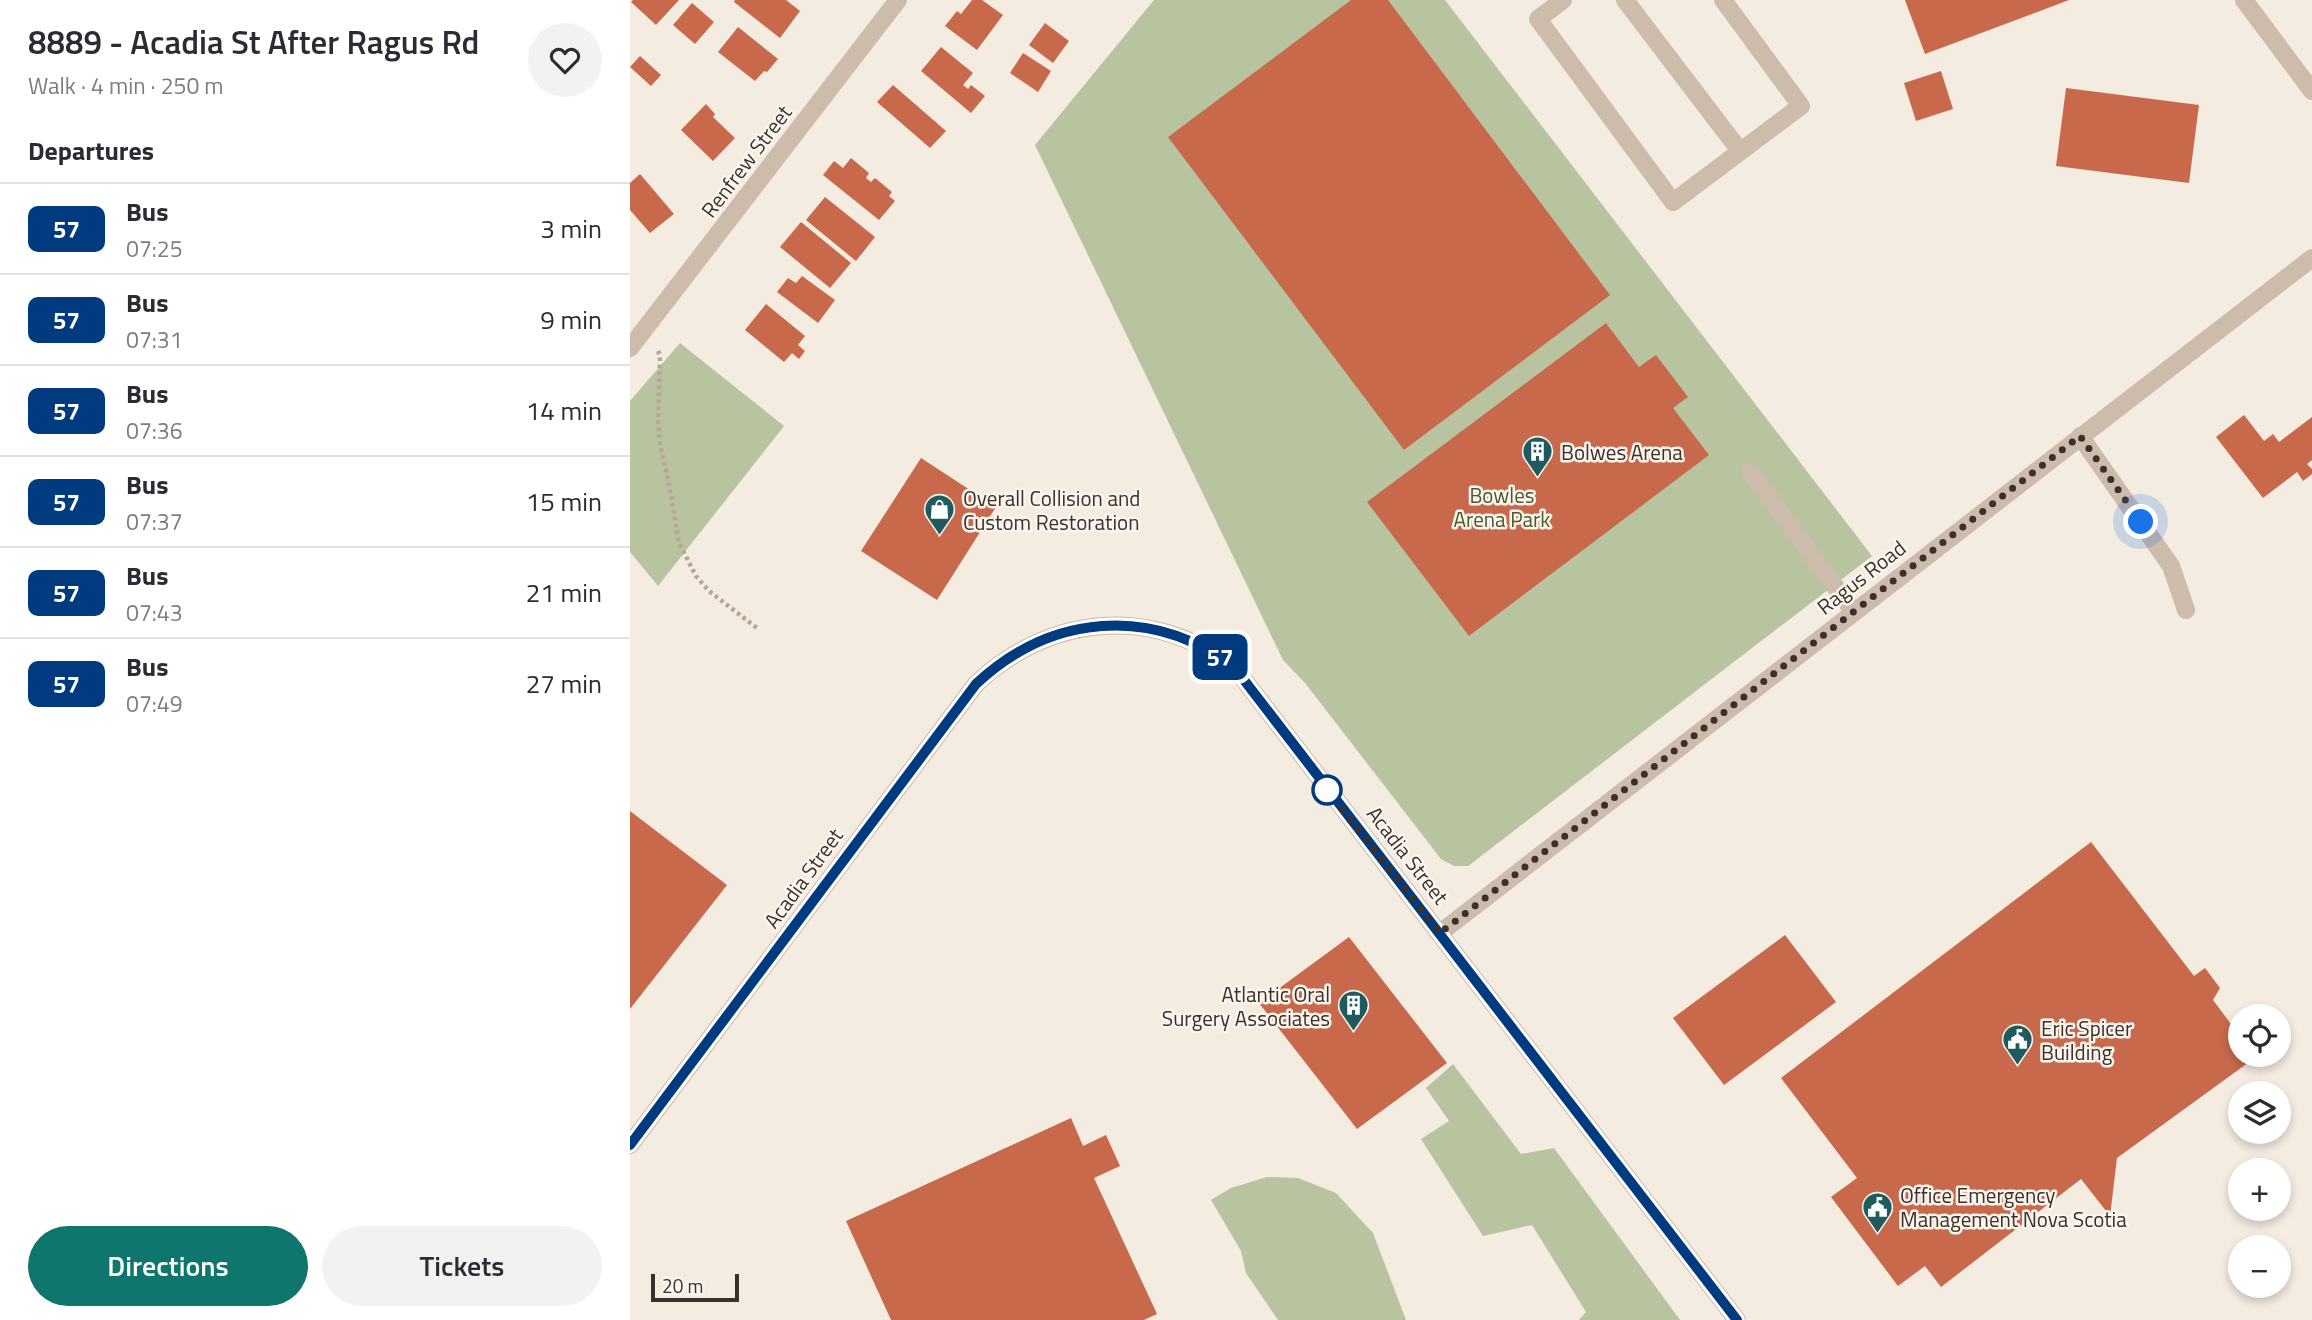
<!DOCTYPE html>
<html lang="en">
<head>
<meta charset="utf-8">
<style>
  :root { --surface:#fff; --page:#f2f2f3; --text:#2b2b33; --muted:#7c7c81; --line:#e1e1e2; --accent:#0f766e }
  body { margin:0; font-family:"Titillium Web",sans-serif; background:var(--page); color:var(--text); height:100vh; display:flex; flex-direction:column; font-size:26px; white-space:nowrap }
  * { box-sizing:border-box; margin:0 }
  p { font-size:23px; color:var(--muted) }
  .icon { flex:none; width:38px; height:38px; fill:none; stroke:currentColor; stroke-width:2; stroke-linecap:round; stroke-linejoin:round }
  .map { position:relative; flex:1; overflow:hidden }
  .sheet { display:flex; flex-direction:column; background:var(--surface); width:630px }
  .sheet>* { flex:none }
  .badge { padding:0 14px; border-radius:10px; font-size:24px; line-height:46px }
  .fabs { position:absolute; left:1598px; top:1004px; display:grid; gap:14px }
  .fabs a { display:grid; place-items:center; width:63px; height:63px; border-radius:50%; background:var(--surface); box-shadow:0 4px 10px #0003; font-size:35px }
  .scale { position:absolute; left:21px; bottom:18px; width:88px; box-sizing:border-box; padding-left:7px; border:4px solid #3b302b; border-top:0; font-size:19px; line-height:24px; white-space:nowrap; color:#3b302b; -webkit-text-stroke:5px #fbf5ee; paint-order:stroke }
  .you { position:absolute; width:35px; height:35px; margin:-18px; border:5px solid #fff; border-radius:50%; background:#1a73e8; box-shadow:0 0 0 10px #1a73e833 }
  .map>.badge { position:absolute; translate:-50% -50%; box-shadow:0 0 0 4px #fff }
  h2 { padding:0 28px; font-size:26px; line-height:63px }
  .round { display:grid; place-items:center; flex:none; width:74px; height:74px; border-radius:37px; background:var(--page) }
  .head { display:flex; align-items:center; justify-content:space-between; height:119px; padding:0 28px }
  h1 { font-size:33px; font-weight:600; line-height:52px }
  .primary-button { display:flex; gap:14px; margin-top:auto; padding:14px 28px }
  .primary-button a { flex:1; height:80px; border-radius:42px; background:var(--accent); color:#fff; font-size:28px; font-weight:600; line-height:80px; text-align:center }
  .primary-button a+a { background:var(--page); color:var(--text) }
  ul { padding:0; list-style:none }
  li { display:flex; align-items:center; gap:21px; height:91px; padding:0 28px; border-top:2px solid var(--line) }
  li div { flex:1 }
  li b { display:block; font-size:26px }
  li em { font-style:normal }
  li .badge { min-width:77px; font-weight:700; text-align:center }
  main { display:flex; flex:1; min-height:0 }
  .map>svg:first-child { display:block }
</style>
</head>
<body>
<main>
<section class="sheet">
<div class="head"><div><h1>8889 - Acadia St After Ragus Rd</h1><p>Walk · 4 min · 250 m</p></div><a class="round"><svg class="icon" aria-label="heart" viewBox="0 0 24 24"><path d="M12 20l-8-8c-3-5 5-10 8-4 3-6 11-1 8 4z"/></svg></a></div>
<h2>Departures</h2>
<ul>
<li><span class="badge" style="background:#003b80;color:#fff">57</span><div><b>Bus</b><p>07:25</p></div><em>3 min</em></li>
<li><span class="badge" style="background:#003b80;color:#fff">57</span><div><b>Bus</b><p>07:31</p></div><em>9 min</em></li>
<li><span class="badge" style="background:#003b80;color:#fff">57</span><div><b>Bus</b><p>07:36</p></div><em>14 min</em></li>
<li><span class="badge" style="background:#003b80;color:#fff">57</span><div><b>Bus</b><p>07:37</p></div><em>15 min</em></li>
<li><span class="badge" style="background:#003b80;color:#fff">57</span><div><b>Bus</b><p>07:43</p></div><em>21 min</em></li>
<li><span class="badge" style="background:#003b80;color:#fff">57</span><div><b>Bus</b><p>07:49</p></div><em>27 min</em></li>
</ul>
<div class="primary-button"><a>Directions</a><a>Tickets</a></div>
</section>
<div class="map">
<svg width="1682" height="1320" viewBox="0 0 1682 1320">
  <rect width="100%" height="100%" fill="#f4ebe1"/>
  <path fill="#b8c4a0" d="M524,0H815L1242,556L838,866H824L811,859L675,683L653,660L405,145Z
    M50,343L154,426L28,586L0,552V401Z
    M823,1064L891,1154L924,1148L1050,1320H949L956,1312L902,1225L853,1236L791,1139L819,1121L796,1088Z
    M637,1177L668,1178L706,1193L743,1233L776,1320H648L616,1273L611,1251L581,1200L601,1188Z"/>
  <path fill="#c8694b" d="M3,0H49L26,25L1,2Z
    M105,0H156L170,11L150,38L104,2Z
    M342,0H352L373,15L347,50L315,26L327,11L331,14Z
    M721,0H758L980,295L774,450L538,137Z
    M1275,0H1439L1295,54Z
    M62,3L84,22L65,44L43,25Z
    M415,23L439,41L423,63L399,45Z
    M108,27L148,59L137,72L134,71L125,81L88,52Z
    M311,47L343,73L333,85L338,89L341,85L355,96L341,113L291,71Z
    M393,53L421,71L408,92L380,73Z
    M10,56L31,75L21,86L0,67Z
    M1311,71L1323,109L1286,121L1274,83Z
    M263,85L316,131L300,148L247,102Z
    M1436,88L1569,105L1559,183L1426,166Z
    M76,104L85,114L83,117L105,138L83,161L51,130Z
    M221,158L239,173L236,178L241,182L245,178L262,192L259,196L265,201L249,220L193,175L204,161L213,168Z
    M10,174L44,214L20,233L0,210V183Z
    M195,197L245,237L226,261L176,220Z
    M171,222L221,263L200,288L150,247Z
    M172,276L205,300L188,323L147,292L158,278L166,283Z
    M136,304L175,336L168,345L175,351L169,359L162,353L154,362L115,330Z
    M976,323L1009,367L1026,355L1058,397L1043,408L1079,455L839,636L737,502Z
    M1614,415L1634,441L1643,434L1649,442L1682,417V460L1677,464L1682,469V474L1673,481L1667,472L1633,498L1586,437Z
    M291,458L366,507L307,600L231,551Z
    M0,811L97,885L0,1009Z
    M1461,842L1564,976L1575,968L1590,988L1583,1000L1610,1036V1055L1626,1057L1487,1158L1480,1216L1451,1179L1311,1287L1295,1266L1268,1286L1201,1197L1227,1178L1151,1078Z
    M1155,935L1206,1002L1094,1085L1043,1018Z
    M719,937L817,1063L727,1129L629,1003Z
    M441,1118L453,1146L476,1135L490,1166L464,1178L527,1314L514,1320H261L216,1221Z"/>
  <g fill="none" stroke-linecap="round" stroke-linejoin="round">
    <path stroke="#b9a596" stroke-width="4.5" stroke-dasharray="3.5 3.5" stroke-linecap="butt" d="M28,351L30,355L28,420L30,444L40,489L49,543L66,576L79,591L127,628"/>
    <path stroke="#cdbbac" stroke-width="18" d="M933,0L908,19L1043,202L1171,106L1093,0
      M995,0L1110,151
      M1614,0L1682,91
      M0,348L268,0
      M1450,436L1541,566L1556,610
      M1120,471L1223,611
      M810,933L1682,258
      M0,1145L346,684C420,614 522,605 604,667L1107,1320"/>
  </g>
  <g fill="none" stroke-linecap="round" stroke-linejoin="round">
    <defs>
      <path id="line" d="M0,1145L346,684C421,614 521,605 604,667L1107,1320"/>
    </defs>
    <use href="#line" stroke="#fff" stroke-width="16"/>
    <use href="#line" stroke="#003b80" stroke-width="10"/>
    <path stroke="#3b302b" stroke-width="7" stroke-dasharray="0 12.6" d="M697,790L810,933L1450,436L1511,522"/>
  </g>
  <defs>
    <symbol id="building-pin" viewBox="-11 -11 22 30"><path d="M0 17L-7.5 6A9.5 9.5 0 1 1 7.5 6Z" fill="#1f5a5e" stroke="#fbf5ee"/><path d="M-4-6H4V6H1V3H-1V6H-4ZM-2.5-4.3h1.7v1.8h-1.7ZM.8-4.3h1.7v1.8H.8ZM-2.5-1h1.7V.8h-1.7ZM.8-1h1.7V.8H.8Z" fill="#fff"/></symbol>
    <symbol id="shop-pin" viewBox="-11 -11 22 30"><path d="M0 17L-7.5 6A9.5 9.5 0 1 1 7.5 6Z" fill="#1f5a5e" stroke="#fbf5ee"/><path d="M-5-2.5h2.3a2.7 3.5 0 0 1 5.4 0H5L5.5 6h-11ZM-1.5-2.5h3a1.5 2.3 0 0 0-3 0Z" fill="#fff"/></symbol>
    <symbol id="civic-pin" viewBox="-11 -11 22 30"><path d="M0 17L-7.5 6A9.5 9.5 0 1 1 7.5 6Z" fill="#1f5a5e" stroke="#fbf5ee"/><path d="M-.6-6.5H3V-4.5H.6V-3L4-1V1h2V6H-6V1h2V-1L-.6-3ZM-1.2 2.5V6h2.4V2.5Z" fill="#fff"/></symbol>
  </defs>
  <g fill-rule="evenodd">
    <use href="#building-pin" x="890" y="434" width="35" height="47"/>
    <use href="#shop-pin" x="292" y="492" width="35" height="47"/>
    <use href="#building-pin" x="706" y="988" width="35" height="47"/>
    <use href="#civic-pin" x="1370" y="1022" width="35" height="47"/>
    <use href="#civic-pin" x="1230" y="1190" width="35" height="47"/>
  </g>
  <circle fill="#fff" stroke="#003b80" stroke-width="3.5" cx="697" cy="790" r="14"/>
  <g text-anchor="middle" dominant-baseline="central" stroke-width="5" stroke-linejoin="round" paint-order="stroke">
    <g font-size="21" fill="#3b302b" stroke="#fbf5ee">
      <text transform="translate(116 161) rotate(-53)">Renfrew Street</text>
      <text transform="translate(1231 577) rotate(-38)">Ragus Road</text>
      <text transform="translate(778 855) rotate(52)">Acadia Street</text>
      <text transform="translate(173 878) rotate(-54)">Acadia Street</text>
    </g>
    <g font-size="21" fill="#3b302b" stroke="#fbf5ee" text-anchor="start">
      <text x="931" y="452">Bolwes Arena</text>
      <text x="333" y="498">Overall Collision and<tspan x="333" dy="24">Custom Restoration</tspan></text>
      <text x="700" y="994" text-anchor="end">Atlantic Oral<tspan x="700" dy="24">Surgery Associates</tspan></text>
      <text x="1411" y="1028">Eric Spicer<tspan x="1411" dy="24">Building</tspan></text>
      <text x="1270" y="1195">Office Emergency<tspan x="1270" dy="24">Management Nova Scotia</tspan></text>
    </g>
    <g font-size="21" fill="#4a5a2e" stroke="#fbf5ee">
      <text x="872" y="495">Bowles<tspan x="872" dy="24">Arena Park</tspan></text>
    </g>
  </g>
</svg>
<div class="fabs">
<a><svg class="icon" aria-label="locate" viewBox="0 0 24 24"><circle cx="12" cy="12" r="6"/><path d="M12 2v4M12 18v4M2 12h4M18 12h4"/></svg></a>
<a><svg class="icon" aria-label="layers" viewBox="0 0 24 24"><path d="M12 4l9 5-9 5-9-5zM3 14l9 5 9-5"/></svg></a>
<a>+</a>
<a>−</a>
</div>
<div class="scale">20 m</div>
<div class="you" style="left:1511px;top:522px"></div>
<b class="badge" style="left:590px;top:657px;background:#003b80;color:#fff">57</b>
</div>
</main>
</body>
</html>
